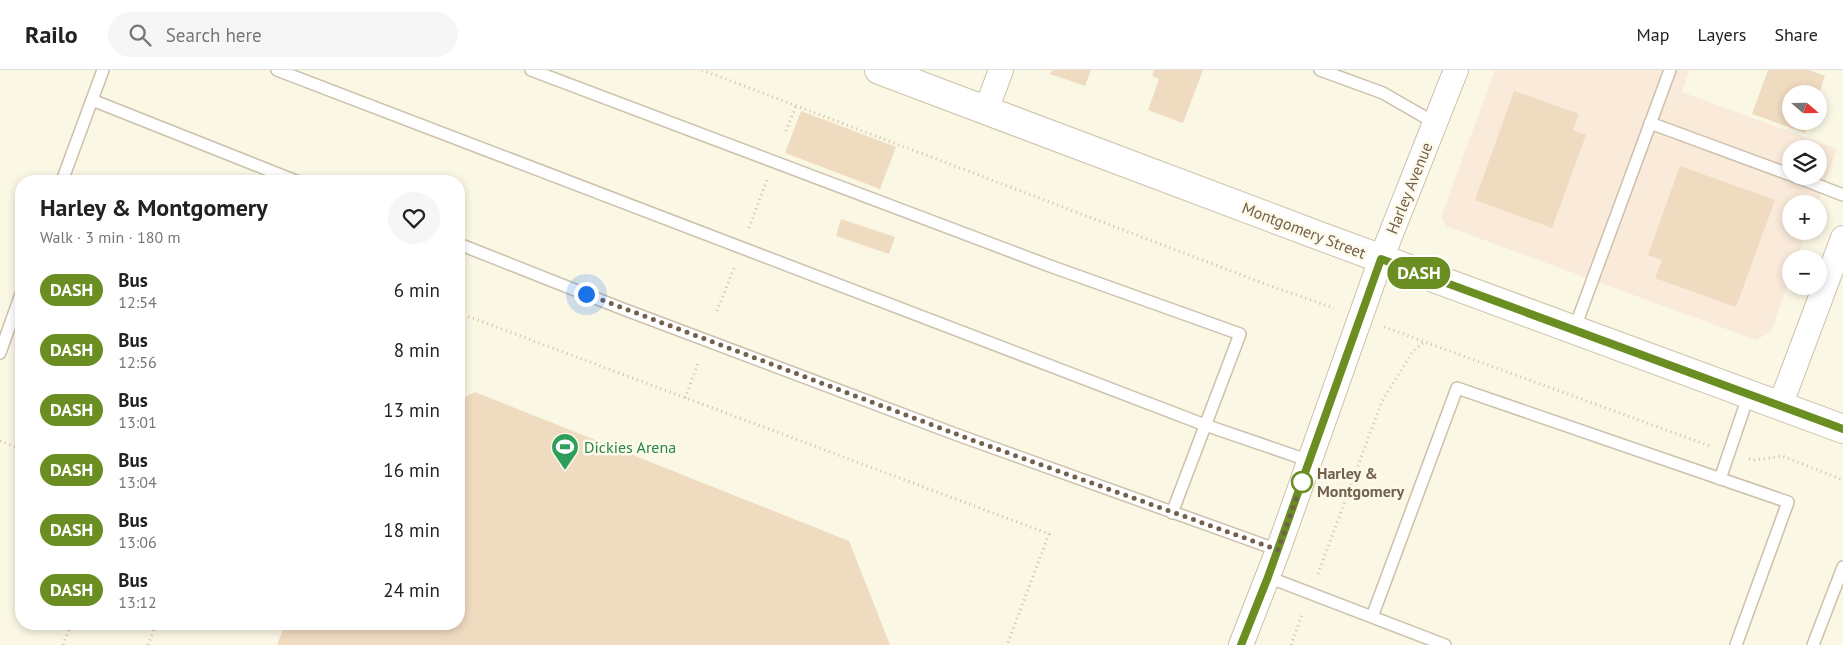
<!DOCTYPE html>
<html lang="en">
<head>
<meta charset="utf-8">
<style>
  :root { --surface:#fff; --page:#f6f6f6; --text:#222; --muted:#767676; --line:#e0e0e0 }
  body { margin:0; font-family:"PT Sans",sans-serif; background:var(--page); color:var(--text); height:100vh; display:flex; flex-direction:column; font-size:19px; white-space:nowrap }
  * { box-sizing:border-box; margin:0 }
  p { font-size:16px; color:var(--muted) }
  .icon { flex:none; width:28px; height:28px; fill:none; stroke:currentColor; stroke-width:2; stroke-linecap:round; stroke-linejoin:round }
  .map { position:relative; flex:1; overflow:hidden }
  .drawer { position:absolute; left:15px; top:105px; width:450px; height:455px; display:flex; flex-direction:column; background:var(--surface); border-radius:20px; box-shadow:0 2px 8px #0003 }
  .drawer>* { flex:none }
  .badge { padding:0 10px; border-radius:16px; font-size:18px; line-height:32px }
  .needle { width:32px; rotate:110deg }
  .tools { position:absolute; left:1782px; top:15px; display:grid; gap:10px }
  .tools a { display:grid; place-items:center; width:45px; height:45px; border-radius:50%; background:var(--surface); box-shadow:0 2px 8px #0003; font-size:25px }
  .you { position:absolute; width:25px; height:25px; margin:-12px; border:4px solid #fff; border-radius:50%; background:#1a73e8; box-shadow:0 0 0 8px #1a73e833 }
  .map>.badge { position:absolute; translate:-50% -50%; box-shadow:0 0 0 2px #fff }
  .round { display:grid; place-items:center; flex:none; width:52px; height:52px; border-radius:26px; background:var(--page) }
  .summary { display:flex; align-items:center; justify-content:space-between; height:85px; padding:0 25px }
  h1 { font-size:24px; font-weight:700; line-height:38px }
  ul { padding:0; list-style:none }
  li { display:flex; align-items:center; gap:15px; height:60px; padding:0 25px }
  li div { flex:1 }
  li b { display:block; font-size:19px }
  li em { font-style:normal }
  li .badge { min-width:55px; font-weight:700; text-align:center }
  header { display:flex; align-items:center; gap:30px; box-sizing:border-box; height:70px; padding:0 25px; background:var(--surface); border-bottom:1px solid var(--line) }
  header strong { font-size:24px }
  nav { display:flex; gap:28px; margin-inline-start:auto; font-size:18px }
  .search { width:350px; height:45px; background:var(--page); display:flex; align-items:center; gap:12px; box-sizing:border-box; padding:0 18px; border-radius:28px; color:var(--muted); font-size:19px }
  .map>svg:first-child { display:block }
</style>
</head>
<body>
<header>
<strong>Railo</strong>
<div class="search"><svg class="icon" aria-label="search" viewBox="0 0 24 24"><circle cx="10" cy="10" r="6"/><path d="M15 15l6 6"/></svg>Search here</div>
<nav><a>Map</a><a>Layers</a><a>Share</a></nav>
</header>
<div class="map">
<svg width="1843" height="575" viewBox="0 0 1843 575">
  <rect width="100%" height="100%" fill="#fbf7e5"/>
  <path fill="#faeada" fill-rule="evenodd" d="M1495,0H1689L1682,22L1837,79L1817,134H1791V161H1807L1797,189H1791V205L1771,262L1756,270L1446,156L1441,147ZM1791,79H1819V106H1791Z"/>
  <path fill="#efdbbf" d="M1052,0H1091L1085,16L1050,4Z
    M1154,0H1203L1183,53L1148,40L1159,9L1152,6Z
    M1768,0H1809L1825,6L1819,24H1791V51H1809L1805,63L1752,44Z
    M1514,21L1579,44L1573,60L1586,65L1552,158L1475,130Z
    M801,41L896,77L880,119L785,83Z
    M1680,96L1775,130L1736,237L1655,208L1662,190L1648,185Z
    M841,149L895,167L889,184L836,166Z
    M475,322L849,471L890,575H277L285,554H459V330Z"/>
  <g fill="none" stroke-linecap="round" stroke-linejoin="round">
    <defs>
      <path id="service" d="M277,0L1205,355L1310,391
        M531,0L1050,196L1240,264L1172,443
        M1320,0L1383,23L1435,53
        M92,30L296,111
        M1650,53L1791,105
        M1794,106L1843,125
        M62,111L103,0
        M459,174L623,239L955,364L1278,480
        M1574,260L1670,0
        M0,283L21,224
        M1720,409L1749,324
        M1268,507L1445,575
        M1372,547L1457,318L1788,432L1736,575
        M1813,575L1843,497"/>
      <path id="minor" d="M986,40L1001,0
        M1780,336L1843,168
        M1241,575L1278,480L1381,189L1456,0"/>
      <path id="secondary" d="M879,0L1317,165L1843,359"/>
    </defs>
    <use href="#service" stroke="#ccc0ac" stroke-width="14"/>
    <use href="#minor" stroke="#ccc0ac" stroke-width="26"/>
    <use href="#secondary" stroke="#cec1aa" stroke-width="30"/>
    <path stroke="#d3bea2" stroke-width="3" stroke-dasharray="1 4" stroke-linecap="butt" d="M702,0L1276,218L1334,238
      M786,61L796,36
      M749,158L767,110
      M717,241L734,198
      M459,243L1049,464L1007,575
      M1384,257L1710,376
      M685,328L699,291
      M0,371L21,379
      M1749,389L1754,390L1782,386L1843,410
      M1318,504L1382,331L1413,281L1423,273
      M63,575L71,554
      M148,575L156,554
      M1291,575L1303,542"/>
    <use href="#service" stroke="#fff" stroke-width="11"/>
    <use href="#minor" stroke="#fff" stroke-width="24"/>
    <use href="#secondary" stroke="#fff" stroke-width="28"/>
  </g>
  <g fill="none" stroke-linecap="round" stroke-linejoin="round">
    <defs>
      <path id="line" d="M1241,575L1268,507L1381,189L1843,359"/>
    </defs>
    <use href="#line" stroke="#fff" stroke-width="11"/>
    <use href="#line" stroke="#6b8e23" stroke-width="8"/>
    <path stroke="#72614c" stroke-width="5" stroke-dasharray="0 9" d="M586,224L972,370L1278,480L1303,409L1302,412"/>
  </g>
  <defs>
    <symbol id="stadium-pin" viewBox="-11 -11 22 30"><path d="M0 17L-7.5 6A9.5 9.5 0 1 1 7.5 6Z" fill="#2e9e5b" stroke="#fefaeb"/><path d="M0-5a6.5 5 0 1 0 0 10a6.5 5 0 1 0 0-10ZM-3.5-1.8h7v3.6h-7Z" fill="#fff"/></symbol>
  </defs>
  <g fill-rule="evenodd">
    <use href="#stadium-pin" x="549" y="361" width="32" height="43"/>
  </g>
  <circle fill="#fff" stroke="#6b8e23" stroke-width="2.5" cx="1302" cy="412" r="10"/>
  <g text-anchor="middle" dominant-baseline="central" stroke-width="5" stroke-linejoin="round" paint-order="stroke">
    <g font-size="16" fill="#72614c" stroke="#fefaeb">
      <text transform="translate(1409 118) rotate(-68)">Harley Avenue</text>
      <text transform="translate(1304 160) rotate(21)">Montgomery Street</text>
    </g>
    <g font-size="16" fill="#27864d" stroke="#fefaeb" text-anchor="start">
      <text x="584" y="377">Dickies Arena</text>
    </g>
    <g font-size="16" font-weight="bold" fill="#72614c" stroke="#fefaeb" text-anchor="start">
      <text x="1317" y="403">Harley &amp;<tspan x="1317" dy="18">Montgomery</tspan></text>
    </g>
  </g>
</svg>
<div class="tools">
<a><svg class="needle" viewBox="-14 -14 28 28"><path d="M0-13l5 13h-10z" fill="#e53935"/><path d="M0 13l5-13h-10z" fill="#767676"/></svg></a>
<a><svg class="icon" aria-label="layers" viewBox="0 0 24 24"><path d="M12 4l9 5-9 5-9-5zM3 14l9 5 9-5"/></svg></a>
<a>+</a>
<a>−</a>
</div>
<div class="you" style="left:586px;top:224px"></div>
<b class="badge" style="left:1419px;top:203px;background:#6b8e23;color:#fff">DASH</b>
<section class="drawer">
<div class="summary"><div><h1>Harley &amp; Montgomery</h1><p>Walk · 3 min · 180 m</p></div><a class="round"><svg class="icon" aria-label="heart" viewBox="0 0 24 24"><path d="M12 20l-8-8c-3-5 5-10 8-4 3-6 11-1 8 4z"/></svg></a></div>
<ul>
<li><span class="badge" style="background:#6b8e23;color:#fff">DASH</span><div><b>Bus</b><p>12:54</p></div><em>6 min</em></li>
<li><span class="badge" style="background:#6b8e23;color:#fff">DASH</span><div><b>Bus</b><p>12:56</p></div><em>8 min</em></li>
<li><span class="badge" style="background:#6b8e23;color:#fff">DASH</span><div><b>Bus</b><p>13:01</p></div><em>13 min</em></li>
<li><span class="badge" style="background:#6b8e23;color:#fff">DASH</span><div><b>Bus</b><p>13:04</p></div><em>16 min</em></li>
<li><span class="badge" style="background:#6b8e23;color:#fff">DASH</span><div><b>Bus</b><p>13:06</p></div><em>18 min</em></li>
<li><span class="badge" style="background:#6b8e23;color:#fff">DASH</span><div><b>Bus</b><p>13:12</p></div><em>24 min</em></li>
</ul>
</section>
</div>
</body>
</html>
